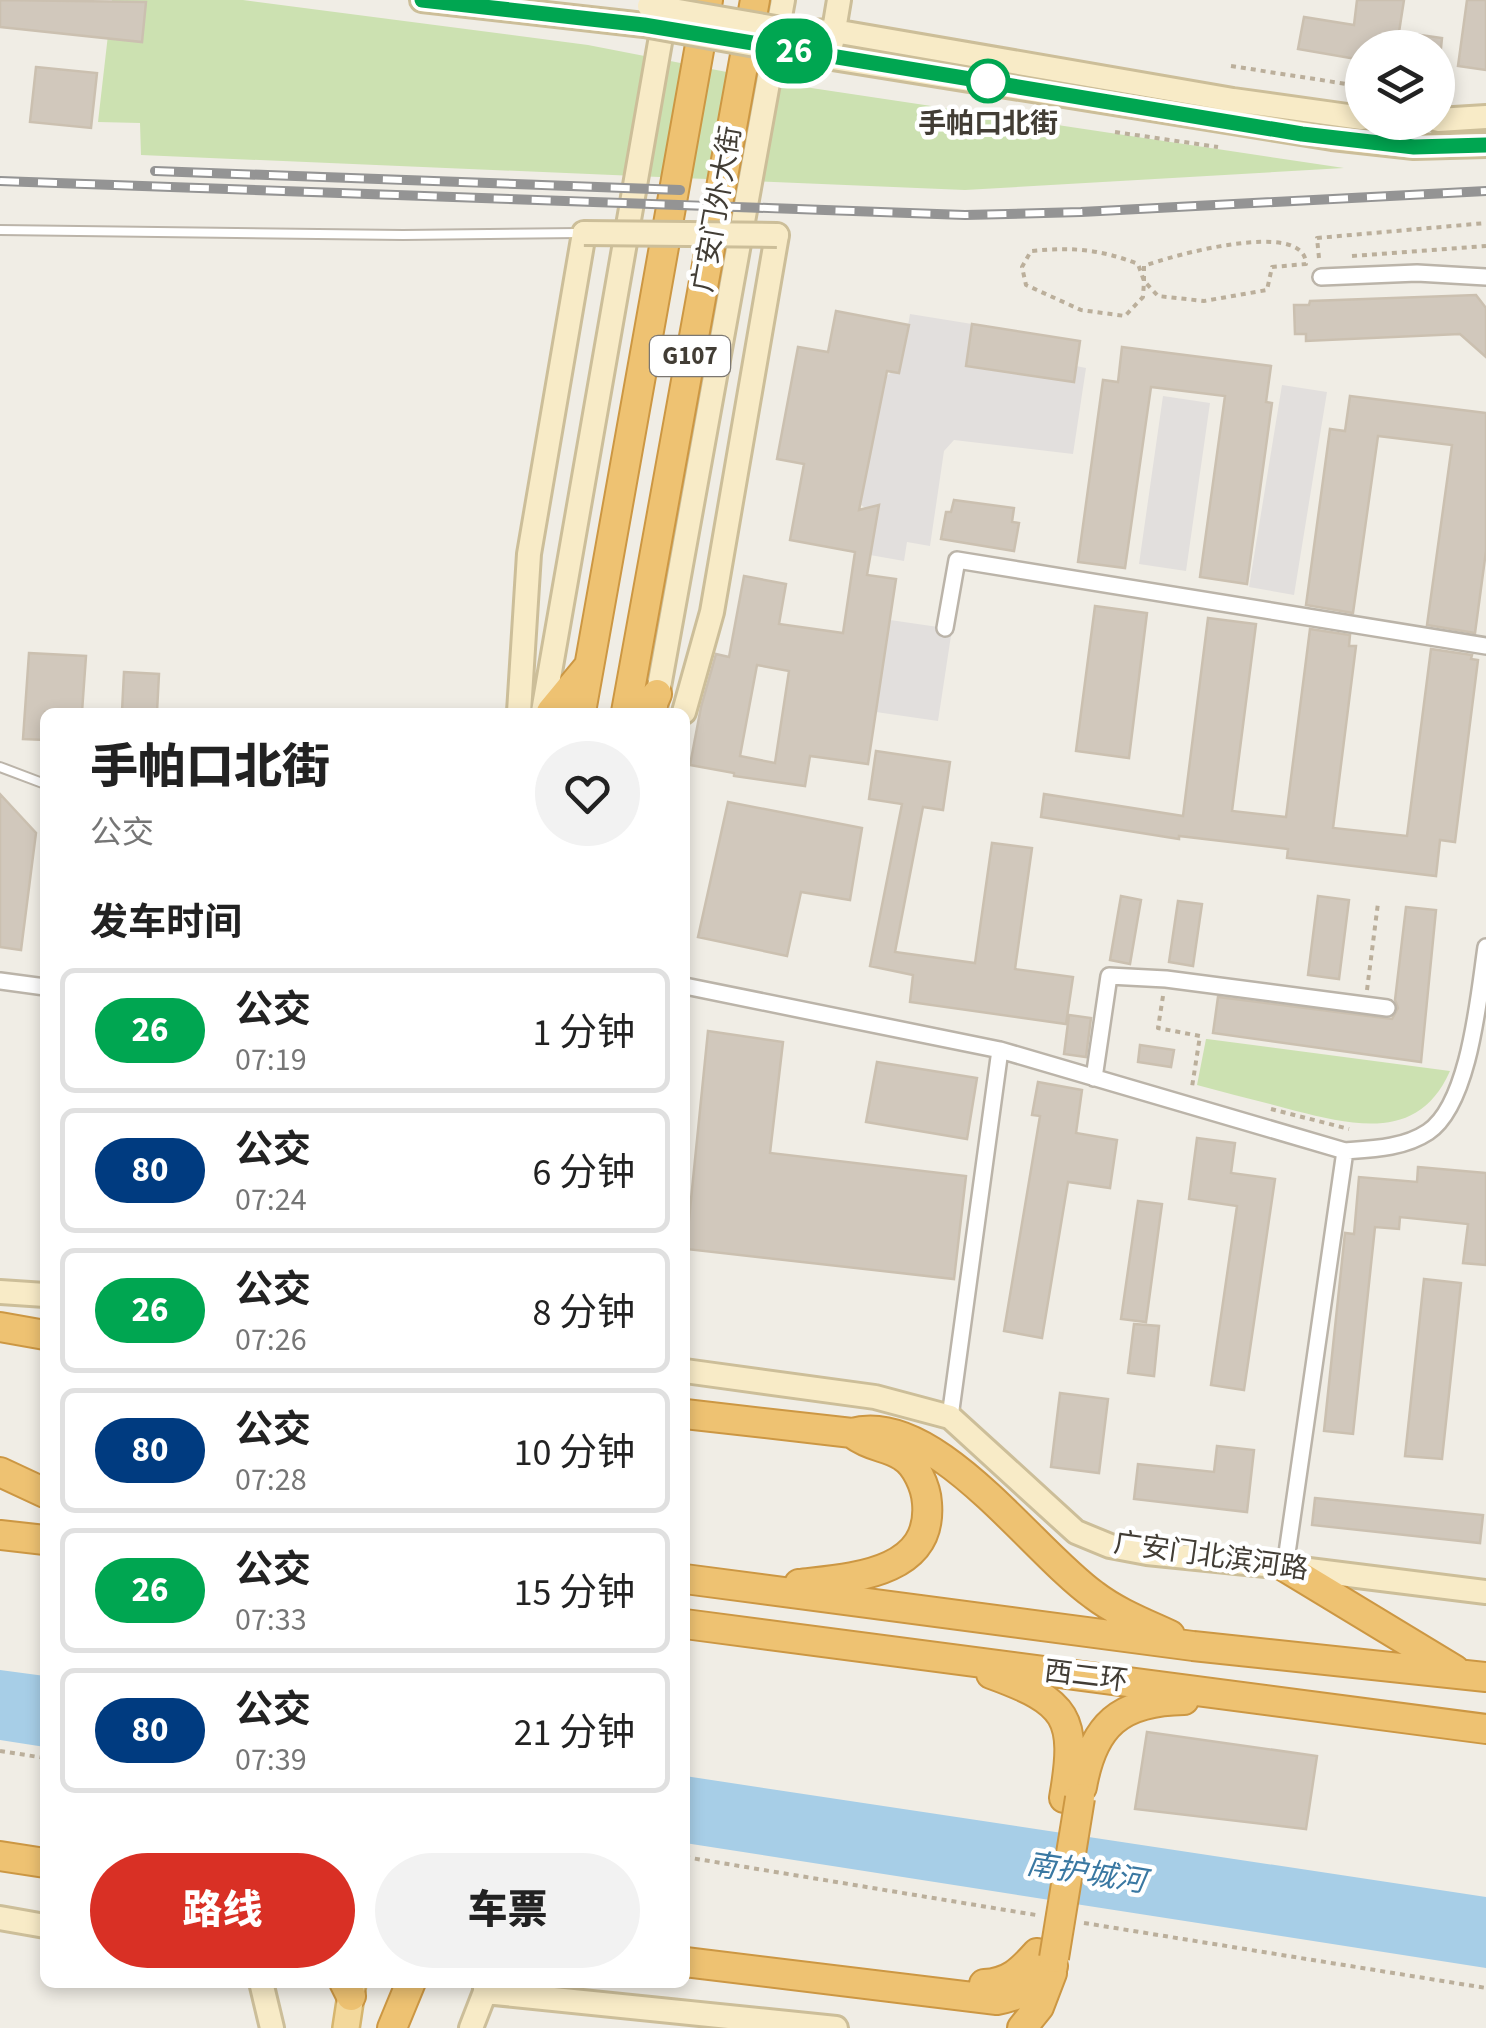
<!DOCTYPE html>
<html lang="zh">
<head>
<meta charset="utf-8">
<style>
  :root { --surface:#fff; --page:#f2f2f2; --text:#222; --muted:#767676; --line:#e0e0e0; --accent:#d93025 }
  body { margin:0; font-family:"Source Sans 3","Noto Sans SC",sans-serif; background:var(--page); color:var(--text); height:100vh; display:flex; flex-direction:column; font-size:38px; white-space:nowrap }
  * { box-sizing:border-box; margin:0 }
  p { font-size:32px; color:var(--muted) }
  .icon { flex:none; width:55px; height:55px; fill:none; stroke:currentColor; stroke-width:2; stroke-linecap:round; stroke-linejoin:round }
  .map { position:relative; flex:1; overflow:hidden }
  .sheet { position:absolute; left:40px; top:708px; width:650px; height:1280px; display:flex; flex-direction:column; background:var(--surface); border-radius:15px; box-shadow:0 5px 15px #0003 }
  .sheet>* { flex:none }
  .badge { padding:0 20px; border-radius:32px; font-size:35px; line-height:65px }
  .tools { position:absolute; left:1345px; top:30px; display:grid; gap:20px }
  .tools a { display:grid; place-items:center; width:110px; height:110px; border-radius:50%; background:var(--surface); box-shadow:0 5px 15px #0003; font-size:50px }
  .map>.badge { position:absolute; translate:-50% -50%; box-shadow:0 0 0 5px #fff }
  h2 { padding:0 50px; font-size:38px; line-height:90px }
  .round { display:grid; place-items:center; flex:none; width:105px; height:105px; border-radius:52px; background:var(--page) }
  .head { display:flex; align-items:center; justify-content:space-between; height:170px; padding:0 50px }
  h1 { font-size:48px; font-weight:800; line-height:75px }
  .cta { display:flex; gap:20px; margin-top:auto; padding:20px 50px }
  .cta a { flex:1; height:115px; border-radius:60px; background:var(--accent); color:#fff; font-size:40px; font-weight:800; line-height:115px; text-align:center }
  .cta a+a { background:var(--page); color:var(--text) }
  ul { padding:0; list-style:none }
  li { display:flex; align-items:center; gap:30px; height:125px; margin:0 20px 15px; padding:0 30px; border:5px solid var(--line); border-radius:15px }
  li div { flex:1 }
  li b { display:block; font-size:38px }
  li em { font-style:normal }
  li .badge { min-width:110px; font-weight:700; text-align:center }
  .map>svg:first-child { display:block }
</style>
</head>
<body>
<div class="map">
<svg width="1486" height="2028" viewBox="0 0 1486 2028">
  <rect width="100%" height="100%" fill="#f0ede5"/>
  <path fill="#cce1b1" d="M112,0H243L588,45L798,86L1344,168L965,190L141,155L140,123L98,122Z
    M1206,1039H1207L1450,1071C1419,1141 1357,1126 1296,1111C1263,1102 1230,1094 1197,1085Z"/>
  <path fill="#e2dfdd" d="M910,314L972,324L967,366L1073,382L1076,366L1086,368L1073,454L954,440L944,451L930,546L907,542L904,561L870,555L879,506L865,508L860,504L886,376L892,372H900Z
    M1282,385L1327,392L1294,595L1249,587Z
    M1163,396L1210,403L1186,571L1139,564Z
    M890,620L952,629L938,721L876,712Z"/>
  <path fill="#a7cee7" d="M0,1670L45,1676V1747L0,1740Z
    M685,1776L1486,1897V1968L685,1843Z"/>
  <path fill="#d1c8bc" stroke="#cbc0b0" stroke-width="2.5" fill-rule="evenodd" d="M0,0L146,2L142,42L0,27Z
    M1357,0H1404L1399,32L1442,38L1441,48H1362V60L1298,49L1304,17L1354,25Z
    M1467,0H1486V70L1458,66Z
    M36,67L97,73L91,128L30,122Z
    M1476,295L1486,308V357L1460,334L1306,341V334H1295L1294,305H1309L1310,301Z
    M836,311L909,325L899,373L887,371L859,510L879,505L867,575L896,579L868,764L810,756L805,786L734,776V773L690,765L701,707L716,654L729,657L744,576L786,584L779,624L843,633L855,552L790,540L804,464L777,459L798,347L828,352ZM757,665L789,671L775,763L740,756Z
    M972,324L1080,341L1074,382L966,366Z
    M1122,347L1271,366L1266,402L1272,403L1247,584L1200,577L1225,396L1151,387L1125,568L1078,562L1103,380L1118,382Z
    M1350,396L1486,413V551L1475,633L1427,625L1452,445L1378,436L1353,613L1306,605L1330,429L1345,431Z
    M954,500L1014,508L1012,522L1019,523L1014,551L941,539L946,512H951Z
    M1095,606L1147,613L1129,758L1076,751Z
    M1208,618L1256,624L1232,811L1286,817L1310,629L1350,635L1349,646H1356L1333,828L1407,836L1431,649L1472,655L1471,659L1478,660L1455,842L1440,840L1436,876L1287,858L1288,849L1179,836V839L1041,817L1044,794L1183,816Z
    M29,653L86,656L82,712H45V740L23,739Z
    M124,672L159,674L157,712H122Z
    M876,751L950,762L943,810L923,807L895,952L975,963L992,843L1032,848L1015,969L1073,977L1066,1024L910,1002L913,975L870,966L902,804L869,799Z
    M0,794L36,833L21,950L0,947Z
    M728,802L862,828L850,900L801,892L787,956L698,937Z
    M1121,896L1141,900L1130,964L1110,960Z
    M1318,896L1349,900L1339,979L1308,975Z
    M1178,901L1202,904L1193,966L1169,962Z
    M1406,907L1436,910L1421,1062L1213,1033L1218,997L1392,1019L1398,1008L1395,1000Z
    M1069,1015L1091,1018L1086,1057L1064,1054Z
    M708,1031L783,1042L770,1153L966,1176L954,1279L686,1249Z
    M1140,1045L1174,1050L1171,1067L1138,1062Z
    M877,1062L977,1078L967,1139L866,1122Z
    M1038,1082L1082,1090L1076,1133L1117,1140L1110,1188L1068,1182L1042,1338L1004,1331L1040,1116L1032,1115Z
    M1197,1138L1235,1143L1231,1173L1275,1179L1244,1390L1211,1385L1237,1206L1189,1199Z
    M1418,1167L1486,1173V1265L1463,1263L1468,1224L1400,1217L1399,1229L1375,1227L1353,1434L1324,1431L1345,1233L1354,1234L1359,1177L1417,1182Z
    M1138,1201L1162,1204L1146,1322L1121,1319Z
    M1424,1279L1461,1283L1442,1459L1405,1456Z
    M1134,1324L1159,1326L1154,1376L1128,1373Z
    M1060,1393L1108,1399L1099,1473L1051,1467Z
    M1217,1446L1254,1450L1247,1512L1134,1499L1138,1464L1214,1472Z
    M1315,1498L1483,1515L1480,1543L1312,1525Z
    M1147,1732L1317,1756L1306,1829L1135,1809Z"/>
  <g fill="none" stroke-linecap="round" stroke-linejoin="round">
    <defs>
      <path id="lane" d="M0,230L403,235L580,233
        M0,767L45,784"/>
      <path id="street" d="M1321,277L1417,273L1486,277
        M945,628L957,560L1486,646
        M0,981L45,987
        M685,986L1000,1050L1345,1151
        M1094,1078L1109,976L1166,979L1387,1008
        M950,1417L1000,1050
        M1285,1567L1345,1151C1373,1149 1404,1148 1428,1132C1470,1104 1479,994 1486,947"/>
      <path id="secondary" d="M422,0L644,25
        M799,32L834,31L1233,100L1362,118
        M832,42L839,0
        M795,52L1332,138L1414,147L1486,145
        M1438,120L1486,117
        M655,709L783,0
        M519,712L529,554L584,233
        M543,712L666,8
        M684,712L712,612L777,235
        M0,1292L45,1295
        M685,1371L875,1397L950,1417L1076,1532L1110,1546L1147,1553L1285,1567L1486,1592
        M0,1918L45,1926
        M261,1982L272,2028
        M485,1992L836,2028
        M471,2028L485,1992V1982"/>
      <path id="primary" d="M346,2028L353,1982"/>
      <path id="highway" d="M551,712L589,666
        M581,712L708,0
        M626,712L755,0
        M649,712L657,694
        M0,1327L45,1335
        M685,1414L852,1433C934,1410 1032,1551 1094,1595C1116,1612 1144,1623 1170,1635
        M0,1472L45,1493
        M0,1535L45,1540
        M1285,1567L1455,1670
        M685,1579L1193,1646L1486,1677
        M799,1584C849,1578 933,1575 927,1503C926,1487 916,1464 902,1456C887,1446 872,1448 853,1434
        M685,1624L1486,1729
        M991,1674C1068,1702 1078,1717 1064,1798
        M1082,1787C1093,1725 1120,1701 1184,1700
        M0,1856L45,1863
        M685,1962L997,2000C1023,1995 1036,1987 1053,1966
        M344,1982L351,1996
        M984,1984C1009,1983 1021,1971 1037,1953
        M392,2028L411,1982
        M1022,2028L1039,2007L1052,1973"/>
    </defs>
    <use href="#lane" stroke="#bbb4a9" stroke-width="12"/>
    <use href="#street" stroke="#bbb4a9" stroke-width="20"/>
    <use href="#secondary" stroke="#ccbe99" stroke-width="28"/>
    <use href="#primary" stroke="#d6b56d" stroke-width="30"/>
    <use href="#highway" stroke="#cc9743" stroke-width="32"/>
    <path stroke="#bbaf9b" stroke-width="4" stroke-dasharray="5 5" stroke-linecap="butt" d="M1231,66L1353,85
      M1115,132L1218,147
      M1352,256L1486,246
      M1319,258L1317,238L1486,223
      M1144,281V266C1170,256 1305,218 1306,264L1272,267L1267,290L1204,301L1158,296L1144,281L1138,264C1100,249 1072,247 1031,251L1022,267L1026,285L1081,310L1125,316L1143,297L1144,281
      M1367,990L1378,903
      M1163,996L1158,1028L1200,1036L1192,1087
      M1271,1109L1349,1129
      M0,1751L45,1758
      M685,1857L1036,1915
      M1084,1923L1486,1988"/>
    <use href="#lane" stroke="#fff" stroke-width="8"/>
    <use href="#street" stroke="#fff" stroke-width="15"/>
    <use href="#secondary" stroke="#f8ebc7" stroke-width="22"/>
    <use href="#primary" stroke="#f3d89b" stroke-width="25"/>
    <use href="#highway" stroke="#eec272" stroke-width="28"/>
    <defs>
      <path id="rail" d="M155,171L680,190
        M0,181L965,215L1081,212L1486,191"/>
    </defs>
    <use href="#rail" stroke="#949494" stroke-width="10"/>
    <use href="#rail" stroke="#fff" stroke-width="6" stroke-dasharray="19" stroke-linecap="butt"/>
    <defs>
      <path id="secondary-bridge" d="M649,6L799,32
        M644,25L795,52
        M584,233L777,235"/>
      <path id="highway-bridge" d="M1054,1958L1080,1798"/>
    </defs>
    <use href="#secondary-bridge" stroke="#ccbe99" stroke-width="28" stroke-linecap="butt"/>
    <use href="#highway-bridge" stroke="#cc9743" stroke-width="32" stroke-linecap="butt"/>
    <use href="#secondary-bridge" stroke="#f8ebc7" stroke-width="22"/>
    <use href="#highway-bridge" stroke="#eec272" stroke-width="28"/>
  </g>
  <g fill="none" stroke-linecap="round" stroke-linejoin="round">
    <defs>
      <path id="line" d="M422,0L644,25L1302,134L1414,147L1486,145"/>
    </defs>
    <use href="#line" stroke="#fff" stroke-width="22"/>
    <use href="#line" stroke="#00a651" stroke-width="15"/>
  </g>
  <circle fill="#fff" stroke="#00a651" stroke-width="5" cx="988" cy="81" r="20"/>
  <g text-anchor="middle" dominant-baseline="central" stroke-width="9" stroke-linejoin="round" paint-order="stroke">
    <rect fill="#fff" stroke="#7b7772" stroke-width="2.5" x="650" y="336" width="80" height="40" rx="8"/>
    <g font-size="25" font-weight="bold" fill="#423d35">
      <text x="690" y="356">G107</text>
    </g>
    <g font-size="28" font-weight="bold" fill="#423d35" stroke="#fff">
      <text x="988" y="124">手帕口北街</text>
    </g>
    <g font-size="28" fill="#423d35" stroke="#fff">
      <text transform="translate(717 209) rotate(-80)">广安门外大街</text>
      <text transform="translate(1211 1556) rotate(8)">广安门北滨河路</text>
      <text transform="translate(1086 1676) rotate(7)">西二环</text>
    </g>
    <g font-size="30" font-style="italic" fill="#3a78a2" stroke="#fff">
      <text transform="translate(1086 1873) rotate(9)">南护城河</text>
    </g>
  </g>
</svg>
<div class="tools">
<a><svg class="icon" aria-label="layers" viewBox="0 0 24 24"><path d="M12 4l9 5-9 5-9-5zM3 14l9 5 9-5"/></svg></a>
</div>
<b class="badge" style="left:794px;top:51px;background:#00a651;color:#fff">26</b>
<section class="sheet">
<div class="head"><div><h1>手帕口北街</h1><p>公交</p></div><a class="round"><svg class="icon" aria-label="heart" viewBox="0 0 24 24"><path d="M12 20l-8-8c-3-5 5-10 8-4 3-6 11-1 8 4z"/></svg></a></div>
<h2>发车时间</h2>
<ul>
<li><span class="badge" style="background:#00a651;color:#fff">26</span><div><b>公交</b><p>07:19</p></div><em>1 分钟</em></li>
<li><span class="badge" style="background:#003b80;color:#fff">80</span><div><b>公交</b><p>07:24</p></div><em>6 分钟</em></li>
<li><span class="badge" style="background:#00a651;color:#fff">26</span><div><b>公交</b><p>07:26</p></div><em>8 分钟</em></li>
<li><span class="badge" style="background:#003b80;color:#fff">80</span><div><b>公交</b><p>07:28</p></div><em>10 分钟</em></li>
<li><span class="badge" style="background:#00a651;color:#fff">26</span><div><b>公交</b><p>07:33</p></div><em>15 分钟</em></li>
<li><span class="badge" style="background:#003b80;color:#fff">80</span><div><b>公交</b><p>07:39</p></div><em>21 分钟</em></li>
</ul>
<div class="cta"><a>路线</a><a>车票</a></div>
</section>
</div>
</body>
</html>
